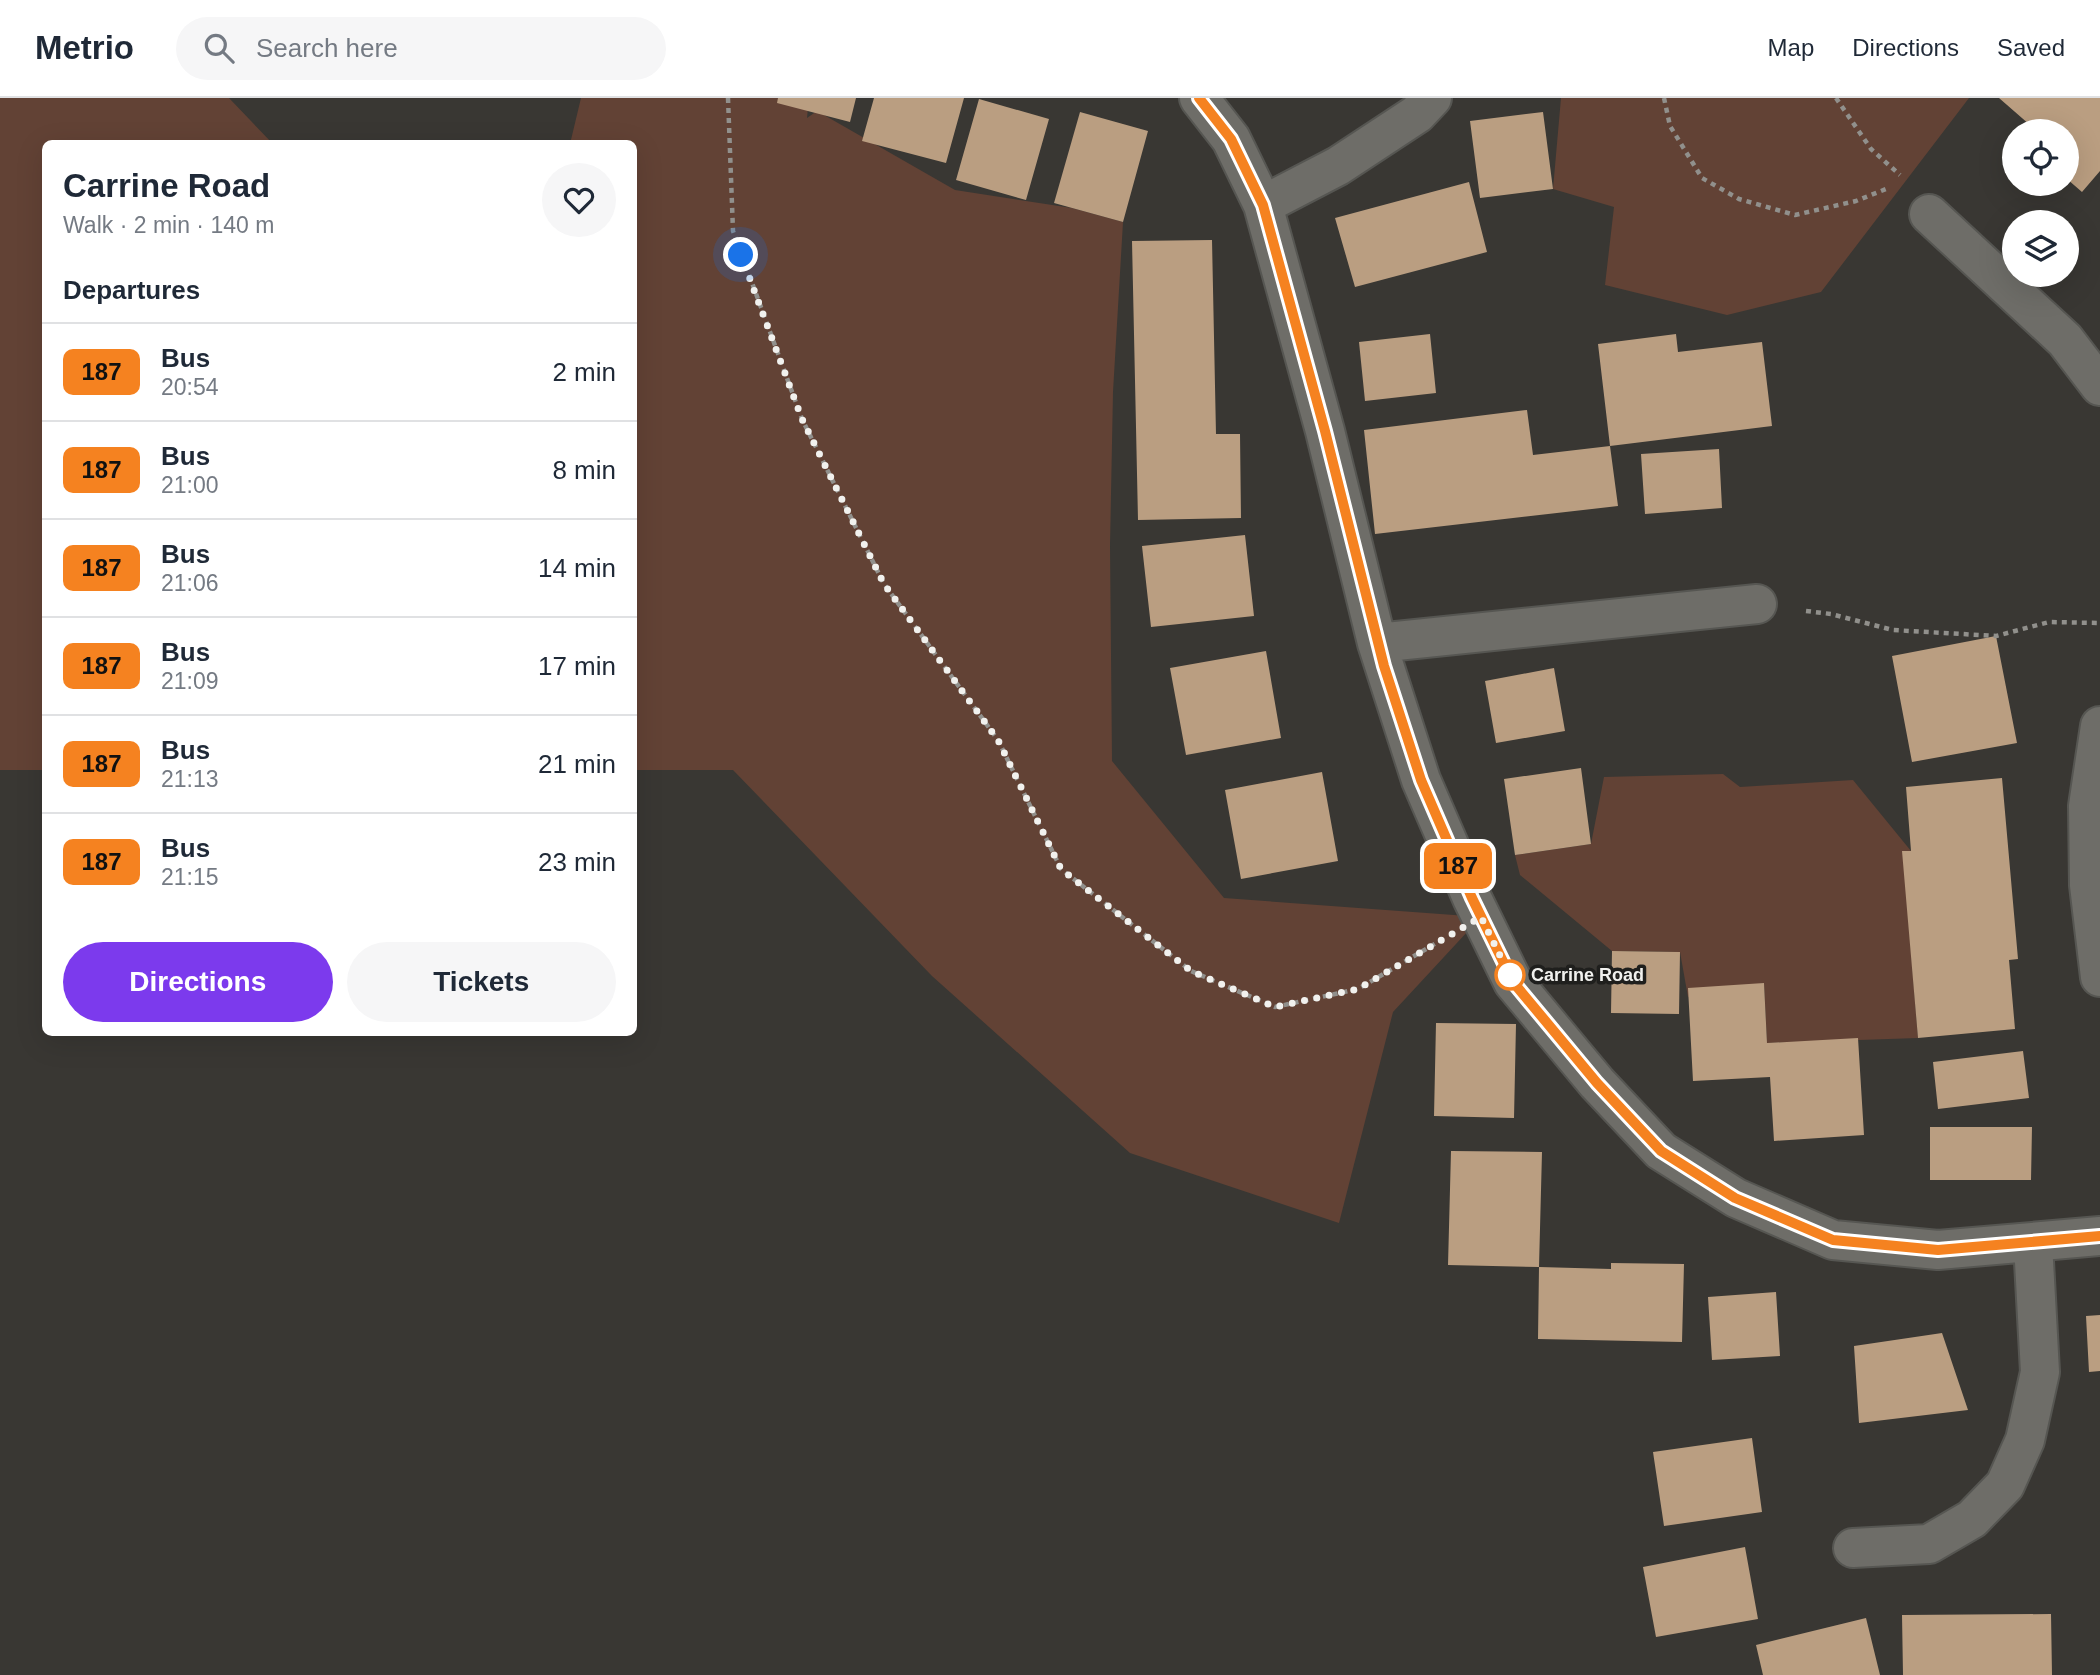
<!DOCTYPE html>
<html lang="en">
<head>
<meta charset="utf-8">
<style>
  :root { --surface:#fff; --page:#f6f6f7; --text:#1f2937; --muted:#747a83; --line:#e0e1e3; --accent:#7c3aed }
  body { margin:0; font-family:Helvetica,sans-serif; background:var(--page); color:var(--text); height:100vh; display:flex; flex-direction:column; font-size:26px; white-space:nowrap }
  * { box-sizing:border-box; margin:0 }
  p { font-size:23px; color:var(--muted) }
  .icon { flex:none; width:38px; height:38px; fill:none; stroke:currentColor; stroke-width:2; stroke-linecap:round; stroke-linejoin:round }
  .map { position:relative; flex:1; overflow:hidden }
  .details { position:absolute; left:42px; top:42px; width:595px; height:896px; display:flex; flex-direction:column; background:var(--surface); border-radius:10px; box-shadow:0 7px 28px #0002 }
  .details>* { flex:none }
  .badge { padding:0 14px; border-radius:10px; font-size:24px; line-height:46px }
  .buttons { position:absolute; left:2002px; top:21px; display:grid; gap:14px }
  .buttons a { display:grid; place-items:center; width:77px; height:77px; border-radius:50%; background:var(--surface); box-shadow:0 7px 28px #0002; font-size:35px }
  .you { position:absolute; width:35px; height:35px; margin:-18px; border:5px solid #fff; border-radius:50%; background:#1a73e8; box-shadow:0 0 0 10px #1a73e833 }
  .map>.badge { position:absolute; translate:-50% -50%; box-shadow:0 0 0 4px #fff }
  h2 { padding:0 21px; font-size:26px; line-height:63px }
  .round { display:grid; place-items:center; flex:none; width:74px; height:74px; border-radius:37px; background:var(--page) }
  .head { display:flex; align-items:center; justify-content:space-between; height:119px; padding:0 21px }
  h1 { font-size:33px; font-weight:800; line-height:52px }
  .cta { display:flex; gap:14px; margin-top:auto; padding:14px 21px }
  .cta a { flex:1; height:80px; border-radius:42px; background:var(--accent); color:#fff; font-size:28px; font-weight:800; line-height:80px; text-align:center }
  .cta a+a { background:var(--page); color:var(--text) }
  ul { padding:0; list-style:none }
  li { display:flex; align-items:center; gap:21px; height:98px; padding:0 21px; border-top:2px solid var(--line) }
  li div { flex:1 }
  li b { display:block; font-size:26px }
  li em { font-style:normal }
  li .badge { min-width:77px; font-weight:700; text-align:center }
  header { display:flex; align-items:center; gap:42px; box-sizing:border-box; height:98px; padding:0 35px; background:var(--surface); border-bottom:2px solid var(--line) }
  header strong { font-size:33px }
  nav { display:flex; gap:38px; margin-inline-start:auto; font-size:24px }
  .search { width:490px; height:63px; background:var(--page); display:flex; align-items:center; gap:18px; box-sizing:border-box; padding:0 24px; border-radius:38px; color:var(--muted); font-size:26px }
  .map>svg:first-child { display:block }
</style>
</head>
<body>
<header>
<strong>Metrio</strong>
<div class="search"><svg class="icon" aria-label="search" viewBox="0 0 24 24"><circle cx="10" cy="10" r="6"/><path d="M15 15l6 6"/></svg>Search here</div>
<nav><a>Map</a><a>Directions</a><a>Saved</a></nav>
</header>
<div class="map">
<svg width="2100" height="1577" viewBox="0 0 2100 1577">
  <rect width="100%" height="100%" fill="#393733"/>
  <path fill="#624235" d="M0,0H229L272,45L46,46L45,672H0Z
    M581,0H809L807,20L817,13L955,92L1072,110L1123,124L1113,294L1110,448L1112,663L1224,800L1481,819L1393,914L1339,1125L1130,1055L932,878L733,672H634V46H570Z
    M1561,0H1969L1821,194L1727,217L1605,187L1614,109L1553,91Z
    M1723,676L1740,689L1853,682L1911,753H1903L1918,940L1767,945L1764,885L1688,899L1680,854L1612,853L1520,777L1515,757L1591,746L1604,679Z"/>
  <path fill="#ba9e81" d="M778,0H856L850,24L777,5Z
    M874,0H964L946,65L862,43Z
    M1999,0H2100V73L2082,94L2067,81V33H2037Z
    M979,1L1049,21L1026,102L956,82Z
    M1080,14L1148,33L1123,124L1054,105Z
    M1543,14L1553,91L1480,100L1470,23Z
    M1469,84L1487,154L1355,189L1335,120Z
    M1212,142L1216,336H1240L1241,420L1138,422L1132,143Z
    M1430,236L1436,295L1365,303L1359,244Z
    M1676,236L1678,254L1762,244L1772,328L1610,348L1598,246Z
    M1527,312L1533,357L1610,348L1618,408L1375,436L1364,332Z
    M1719,351L1722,410L1645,416L1641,356Z
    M1245,437L1254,518L1151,529L1142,448Z
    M1996,538L2017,645L1912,664L1892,558Z
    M1266,553L1281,640L1186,657L1170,570Z
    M1554,570L1565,633L1496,645L1485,583Z
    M1581,670L1591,746L1515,757L1504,681Z
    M1322,674L1338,763L1241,781L1225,692Z
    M2002,680L2018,861L2009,862L2015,931L1918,940L1902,753H1911L1906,689Z
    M1612,853L1680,854L1679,916L1611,915Z
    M1764,885L1767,945L1858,940L1864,1037L1774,1043L1770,979L1693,983L1688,890Z
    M1436,925L1516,926L1514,1020L1434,1018Z
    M2023,953L2029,1000L1938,1011L1933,964Z
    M1930,1029H2032L2031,1082H1930Z
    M1451,1053L1542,1054L1539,1169L1448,1167Z
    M1611,1165L1684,1166L1682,1244L1538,1241L1539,1169L1611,1171Z
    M1776,1194L1780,1258L1712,1262L1708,1199Z
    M2100,1217V1273L2089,1274L2086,1218Z
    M1942,1235L1968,1312L1859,1325L1854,1248Z
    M1752,1340L1762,1414L1664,1428L1653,1354Z
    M1745,1449L1758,1521L1656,1539L1643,1469Z
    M2051,1516L2052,1577H1903L1902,1517Z
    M1866,1520L1880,1577H1763L1756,1547Z"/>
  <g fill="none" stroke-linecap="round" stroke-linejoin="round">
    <defs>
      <path id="minor" d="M1199,0L1231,41L1263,107L1325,333L1377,545L1421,682L1472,800L1513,884L1597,985L1661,1053L1736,1100L1833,1142L1938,1152L2100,1138
        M1263,107L1338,68L1417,16L1432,0
        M1929,116L2065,242L2100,288
        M1377,545L1757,506
        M2100,628L2088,708L2089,787L2100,879
        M1853,1450L1929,1446L1972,1421L2005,1387L2025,1342L2040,1274L2033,1145"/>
    </defs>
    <use href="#minor" stroke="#565652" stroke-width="42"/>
    <path stroke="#91908c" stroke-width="4.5" stroke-dasharray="5 5" stroke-linecap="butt" d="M728,0L733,133L802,321L884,486L998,642L1061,771L1191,873L1275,909L1358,891L1438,844
      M1664,0L1670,28L1702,80L1739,101L1795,117L1856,103L1886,91
      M1836,0L1871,51L1900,77
      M1806,513L1831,516L1893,532L1996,538L2049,524L2100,525"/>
    <use href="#minor" stroke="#6e6d68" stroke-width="38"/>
  </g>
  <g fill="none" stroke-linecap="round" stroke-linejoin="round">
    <defs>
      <path id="line" d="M1199,0L1231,41L1263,107L1325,333L1384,568L1421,682L1472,800L1513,884L1597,985L1661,1053L1735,1100L1833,1142L1938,1152L2100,1138"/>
    </defs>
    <use href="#line" stroke="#fff" stroke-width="16"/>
    <use href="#line" stroke="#f58220" stroke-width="10"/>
    <path stroke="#f1f1ee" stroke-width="7" stroke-dasharray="0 12.6" d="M741,157L802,321L884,486L998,642L1061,771L1191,873L1275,909L1358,891L1481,819L1513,884L1510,877"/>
  </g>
  <circle fill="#fff" stroke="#f58220" stroke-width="3.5" cx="1510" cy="877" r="14"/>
  <g text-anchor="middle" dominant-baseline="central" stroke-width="7" stroke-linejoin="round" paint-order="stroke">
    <g font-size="18" font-weight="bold" fill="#f1f1ee" stroke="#1f1f1d" text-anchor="start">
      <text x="1531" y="877">Carrine Road</text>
    </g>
  </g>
</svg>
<div class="buttons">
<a><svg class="icon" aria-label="locate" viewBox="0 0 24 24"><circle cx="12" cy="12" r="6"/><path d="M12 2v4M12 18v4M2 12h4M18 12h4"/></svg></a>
<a><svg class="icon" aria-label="layers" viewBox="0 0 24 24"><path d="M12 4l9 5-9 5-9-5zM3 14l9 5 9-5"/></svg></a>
</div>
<div class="you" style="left:741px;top:157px"></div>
<b class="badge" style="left:1458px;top:768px;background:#f58220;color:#111">187</b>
<section class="details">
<div class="head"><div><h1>Carrine Road</h1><p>Walk · 2 min · 140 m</p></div><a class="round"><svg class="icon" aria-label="heart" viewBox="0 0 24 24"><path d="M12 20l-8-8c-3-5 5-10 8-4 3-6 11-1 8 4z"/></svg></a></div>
<h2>Departures</h2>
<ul>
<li><span class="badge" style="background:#f58220;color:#111">187</span><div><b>Bus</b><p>20:54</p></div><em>2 min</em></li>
<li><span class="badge" style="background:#f58220;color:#111">187</span><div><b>Bus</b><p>21:00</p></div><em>8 min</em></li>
<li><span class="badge" style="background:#f58220;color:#111">187</span><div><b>Bus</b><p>21:06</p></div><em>14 min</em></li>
<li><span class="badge" style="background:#f58220;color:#111">187</span><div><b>Bus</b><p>21:09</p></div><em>17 min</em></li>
<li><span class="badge" style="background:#f58220;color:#111">187</span><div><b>Bus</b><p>21:13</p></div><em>21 min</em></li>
<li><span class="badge" style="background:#f58220;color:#111">187</span><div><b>Bus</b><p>21:15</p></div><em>23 min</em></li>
</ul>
<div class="cta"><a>Directions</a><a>Tickets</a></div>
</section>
</div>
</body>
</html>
